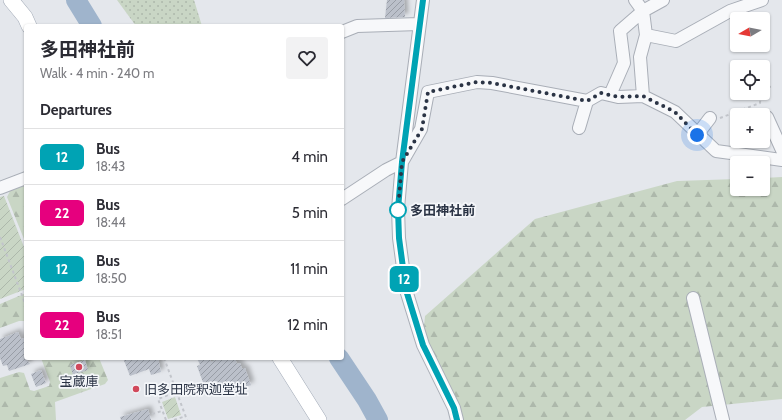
<!DOCTYPE html>
<html lang="en">
<head>
<meta charset="utf-8">
<style>
  :root { --surface:#fff; --page:#f2f2f3; --text:#2b2b33; --muted:#7c7c81; --line:#e1e1e2 }
  body { margin:0; font-family:Cabin,"Noto Sans JP",sans-serif; background:var(--page); color:var(--text); height:100vh; display:flex; flex-direction:column; font-size:15px; white-space:nowrap }
  * { box-sizing:border-box; margin:0 }
  p { font-size:13px; color:var(--muted) }
  .icon { flex:none; width:22px; height:22px; fill:none; stroke:currentColor; stroke-width:2; stroke-linecap:round; stroke-linejoin:round }
  .map { position:relative; flex:1; overflow:hidden }
  .panel { position:absolute; left:24px; top:24px; width:320px; height:336px; display:flex; flex-direction:column; background:var(--surface); border-radius:4px; box-shadow:0 1px 3px #0004 }
  .panel>* { flex:none }
  .badge { padding:0 8px; border-radius:6px; font-size:14px; line-height:26px }
  .needle { width:26px; rotate:260deg }
  .buttons { position:absolute; left:730px; top:12px; display:grid; gap:8px }
  .buttons a { display:grid; place-items:center; width:40px; height:40px; border-radius:4px; background:var(--surface); box-shadow:0 1px 3px #0004; font-size:20px }
  .you { position:absolute; width:20px; height:20px; margin:-10px; border:3px solid #fff; border-radius:50%; background:#1a73e8; box-shadow:0 0 0 6px #1a73e833 }
  .map>.badge { position:absolute; translate:-50% -50%; box-shadow:0 0 0 2px #fff }
  h2 { padding:0 16px; font-size:15px; line-height:36px }
  .round { display:grid; place-items:center; flex:none; width:42px; height:42px; border-radius:4px; background:var(--page) }
  .overview { display:flex; align-items:center; justify-content:space-between; height:68px; padding:0 16px }
  h1 { font-size:19px; font-weight:700; line-height:30px }
  ul { padding:0; list-style:none }
  li { display:flex; align-items:center; gap:12px; height:56px; padding:0 16px; border-top:1px solid var(--line) }
  li div { flex:1 }
  li b { display:block; font-size:15px }
  li em { font-style:normal }
  li .badge { min-width:44px; font-weight:700; text-align:center }
  .map>svg:first-child { display:block }
</style>
</head>
<body>
<div class="map">
<svg width="782" height="420" viewBox="0 0 782 420">
  <defs>
    <pattern id="grass-dots" width="8" height="8" patternUnits="userSpaceOnUse"><rect width="8" height="8" fill="#c9d6c5"/><path d="M2 2h.1M6 6h.1" fill="none" stroke="#adb8ab" stroke-width="1.8" stroke-linecap="round"/></pattern>
    <pattern id="forest-firs" width="22" height="20" patternUnits="userSpaceOnUse"><rect width="22" height="20" fill="#c9d6c5"/><path d="M5 1l3.5 6h-7zM16 11l3.5 6h-7z" fill="#adb8ab"/></pattern>
    <pattern id="garden-furrows" width="10" height="10" patternUnits="userSpaceOnUse"><rect width="10" height="10" fill="#c9d6c5"/><path d="M-1 1l2-2M0 10L10 0M9 11l2-2" fill="none" stroke="#adb8ab"/></pattern>
    <pattern id="building-hatch" width="6" height="6" patternUnits="userSpaceOnUse"><rect width="6" height="6" fill="#bbc0ca"/><path d="M-1 1l2-2M0 6l6-6M5 7l2-2" fill="none" stroke="#989da6"/></pattern>
    <filter id="shadow"><feDropShadow dx="3.5" dy="-3.5" stdDeviation="2" flood-color="#0004"/></filter>
  </defs>
  <rect width="100%" height="100%" fill="#e4e7ec"/>
  <path fill="url(#grass-dots)" d="M117,0H194L202,26H136Z"/>
  <path fill="url(#forest-firs)" d="M782,177V399L702,407L685,420H461L423,337L425,316L535,219L677,181L737,179V189H763V178Z
    M26,185V244L7,197L10,191Z
    M26,293V325L25,321H19L0,328V304Z
    M41,358H99L108,380L105,384L55,402L56,420H0V378L19,372L24,373L30,390L34,391L49,386L50,382Z"/>
  <path fill="url(#garden-furrows)" d="M4,196L26,252V289L0,299V197Z
    M175,397L181,415L168,419L162,402Z"/>
  <g fill="none" stroke-linecap="round" stroke-linejoin="round">
    <path stroke="#9fb4cc" stroke-width="20" d="M76,0L92,26
      M339,358L367,400L378,420"/>
  </g>
  <path fill="url(#building-hatch)" filter="url(#shadow)" d="M387,0H404L405,17L385,18Z
    M18,332L21,339L24,338L26,343V358L30,364L9,371L7,365L3,366L0,358V339Z
    M123,358H158L161,372L151,375L149,369L130,376Z
    M197,358H210L211,362L222,358H235L237,364L240,363L242,369L245,368L251,385L222,395L217,381L204,385L197,366L200,365Z
    M85,360L88,370L73,375L70,365Z
    M41,370L46,383L36,387L31,374Z
    M148,409L151,420H121L120,417Z"/>
  <g fill="none" stroke-linecap="round" stroke-linejoin="round">
    <defs>
      <path id="minor" d="M423,0L402,162L398,209L399,238L406,290L423,345L454,408L457,420
        M635,0L643,11L646,35L676,41L730,11L762,0
        M342,32L357,26L419,24
        M610,95L624,63L620,31L643,11L663,0
        M643,96L640,57L646,35
        M767,117L782,150
        M579,128L587,101
        M697,135L710,118
        M0,188L26,178
        M342,199L386,170L402,162L421,129L428,92L477,82L492,83L587,101L601,93L618,97L643,96L675,112L716,151L782,160
        M693,298L723,420"/>
      <path id="major" d="M11,0L25,17L29,26
        M280,358L319,420"/>
    </defs>
    <use href="#minor" stroke="#a9aeb7" stroke-width="14"/>
    <use href="#major" stroke="#a3abb8" stroke-width="16"/>
    <path stroke="#c2c5cb" stroke-width="2" stroke-dasharray="3 3" stroke-linecap="butt" d="M763,91L770,87L765,68
      M720,118L760,103L761,93
      M0,237L26,306
      M164,358L187,420
      M152,414L162,411
      M166,420L158,399L176,392
      M174,420L186,416"/>
    <use href="#minor" stroke="#f7f8fa" stroke-width="12"/>
    <use href="#major" stroke="#fff" stroke-width="15"/>
  </g>
  <g fill="none" stroke-linecap="round" stroke-linejoin="round">
    <defs>
      <path id="line" d="M423,0L402,162L398,209L399,238L406,290L423,345L454,408L457,420"/>
    </defs>
    <use href="#line" stroke="#fff" stroke-width="9"/>
    <use href="#line" stroke="#00a3b4" stroke-width="6"/>
    <path stroke="#2b3445" stroke-width="4" stroke-dasharray="0 7.2" d="M398,210L402,162L422,129L428,92L477,82L492,83L587,101L601,93L618,97L643,96L675,112L697,135"/>
  </g>
  <circle fill="#fff" stroke="#00a3b4" stroke-width="2" cx="398" cy="210" r="8"/>
  <g fill="#d1495b" stroke="#f4f6f9" stroke-width="1.5">
    <circle cx="79" cy="367" r="4"/>
    <circle cx="136" cy="389" r="4"/>
  </g>
  <g text-anchor="middle" dominant-baseline="central" stroke-width="3.5" stroke-linejoin="round" paint-order="stroke">
    <g font-size="13" font-weight="bold" fill="#2b3445" stroke="#f4f6f9" text-anchor="start">
      <text x="410" y="210">多田神社前</text>
    </g>
    <g font-size="13" fill="#2b3445" stroke="#f4f6f9">
      <text x="79" y="381">宝蔵庫</text>
      <text x="144" y="389" text-anchor="start">旧多田院釈迦堂址</text>
    </g>
  </g>
</svg>
<div class="buttons">
<a><svg class="needle" viewBox="-14 -14 28 28"><path d="M0-13l5 13h-10z" fill="#e53935"/><path d="M0 13l5-13h-10z" fill="#7c7c81"/></svg></a>
<a><svg class="icon" aria-label="locate" viewBox="0 0 24 24"><circle cx="12" cy="12" r="6"/><path d="M12 2v4M12 18v4M2 12h4M18 12h4"/></svg></a>
<a>+</a>
<a>−</a>
</div>
<div class="you" style="left:697px;top:135px"></div>
<b class="badge" style="left:404px;top:279px;background:#00a3b4;color:#fff">12</b>
<section class="panel">
<div class="overview"><div><h1>多田神社前</h1><p>Walk · 4 min · 240 m</p></div><a class="round"><svg class="icon" aria-label="heart" viewBox="0 0 24 24"><path d="M12 20l-8-8c-3-5 5-10 8-4 3-6 11-1 8 4z"/></svg></a></div>
<h2>Departures</h2>
<ul>
<li><span class="badge" style="background:#00a3b4;color:#fff">12</span><div><b>Bus</b><p>18:43</p></div><em>4 min</em></li>
<li><span class="badge" style="background:#e6007e;color:#fff">22</span><div><b>Bus</b><p>18:44</p></div><em>5 min</em></li>
<li><span class="badge" style="background:#00a3b4;color:#fff">12</span><div><b>Bus</b><p>18:50</p></div><em>11 min</em></li>
<li><span class="badge" style="background:#e6007e;color:#fff">22</span><div><b>Bus</b><p>18:51</p></div><em>12 min</em></li>
</ul>
</section>
</div>
</body>
</html>
